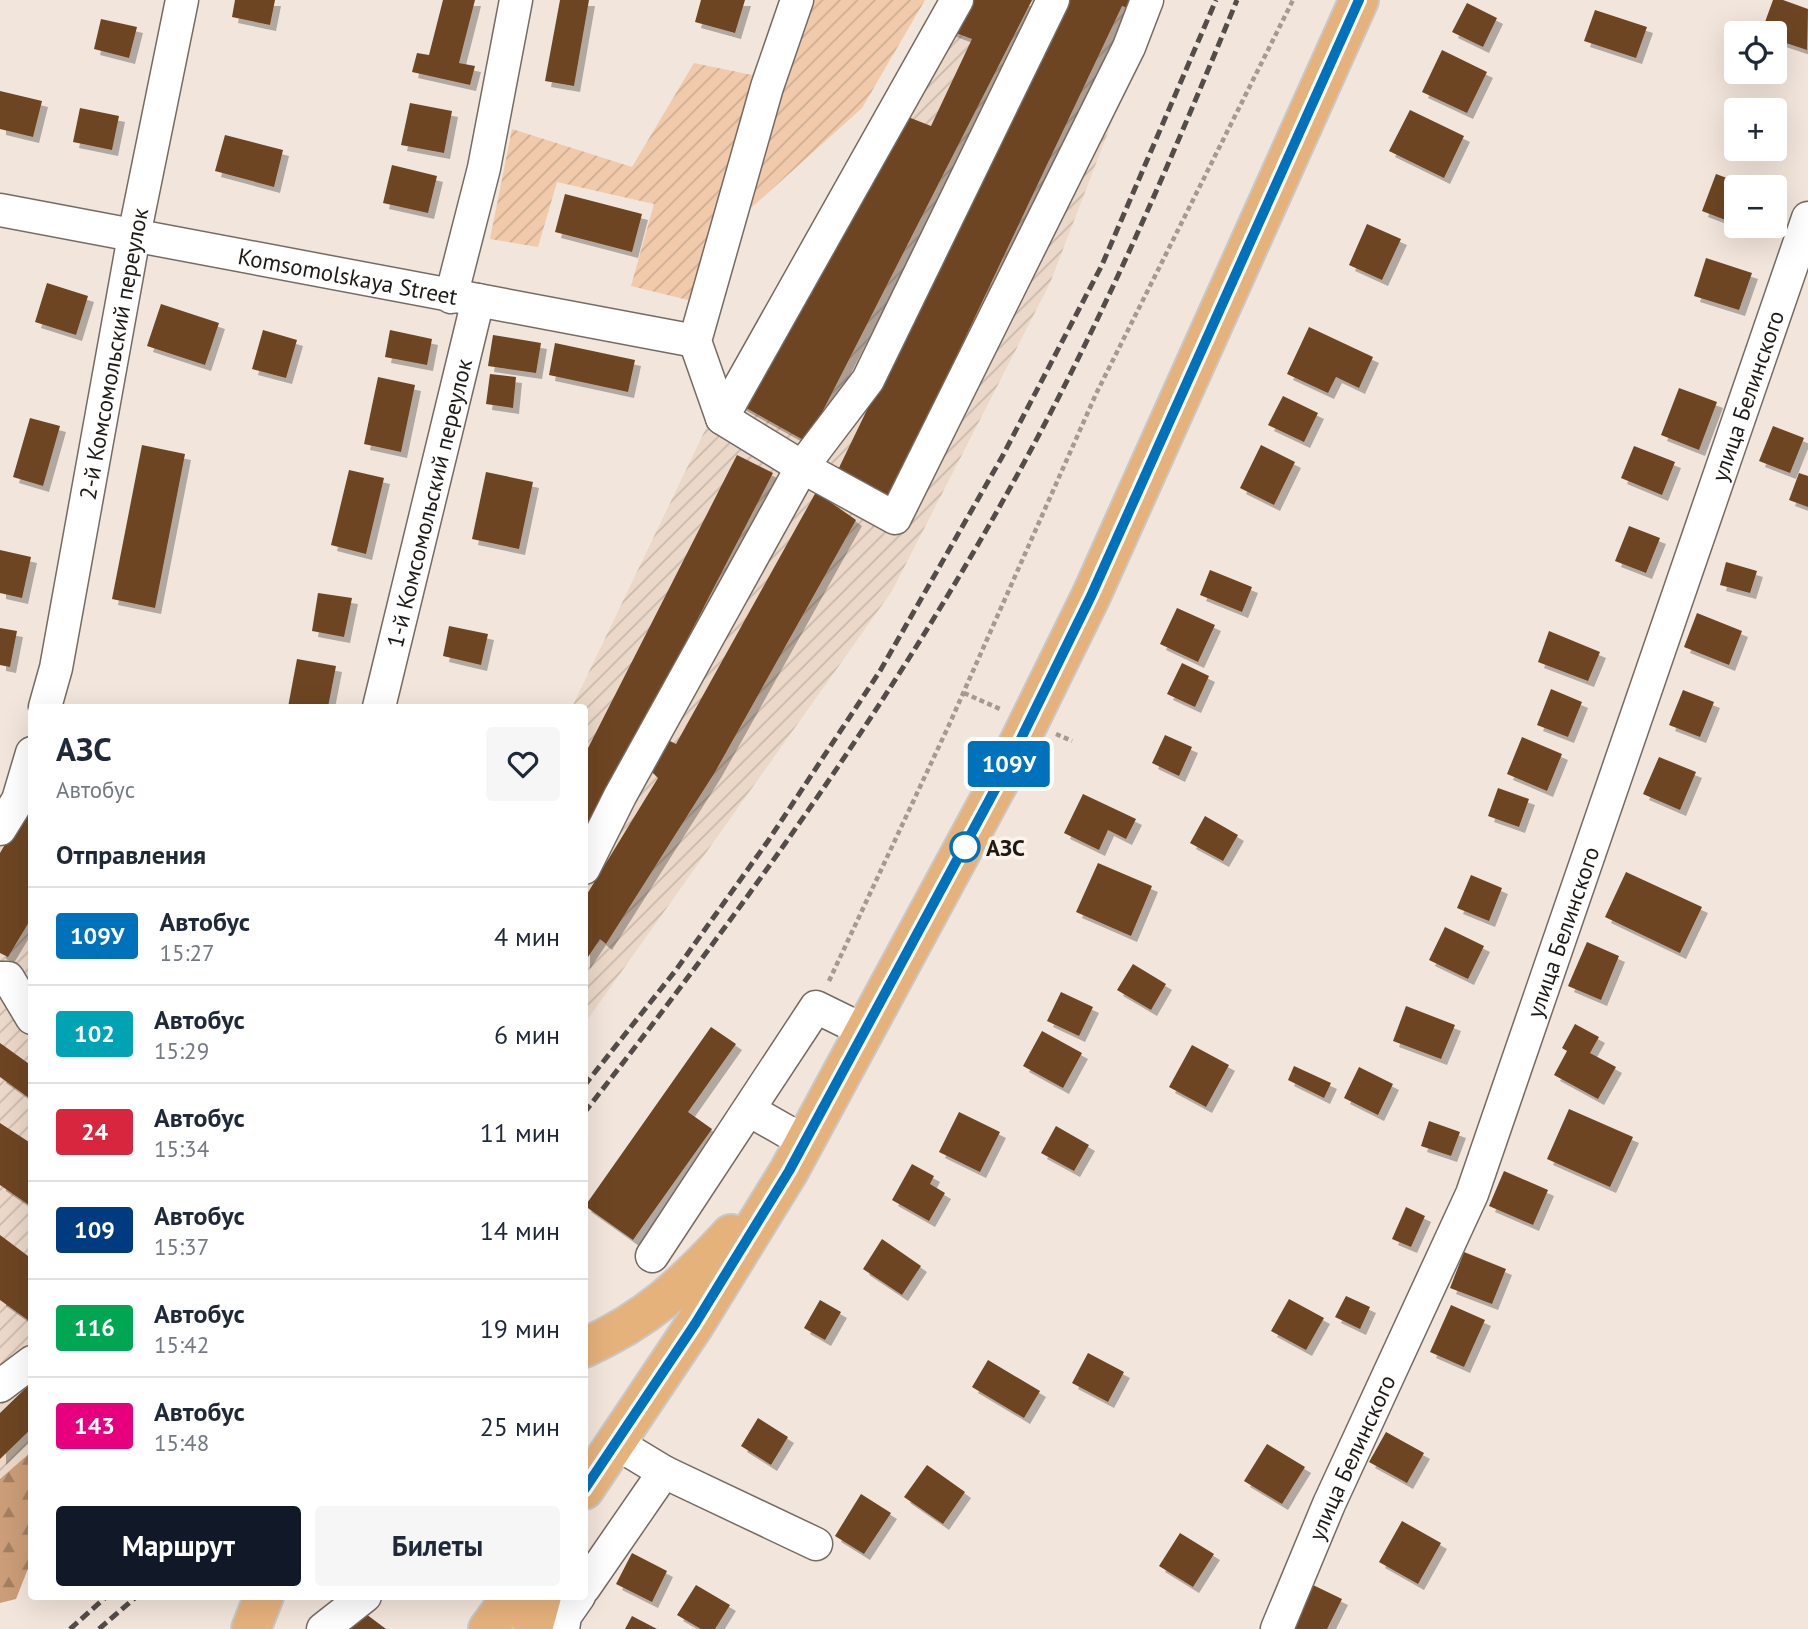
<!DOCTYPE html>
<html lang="ru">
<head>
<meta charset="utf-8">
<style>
  :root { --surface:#fff; --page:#f6f6f7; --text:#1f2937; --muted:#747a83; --line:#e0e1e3; --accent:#111827 }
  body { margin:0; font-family:"PT Sans",sans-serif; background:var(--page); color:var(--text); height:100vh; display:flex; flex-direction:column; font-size:26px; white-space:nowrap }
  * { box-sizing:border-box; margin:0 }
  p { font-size:23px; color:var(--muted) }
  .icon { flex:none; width:38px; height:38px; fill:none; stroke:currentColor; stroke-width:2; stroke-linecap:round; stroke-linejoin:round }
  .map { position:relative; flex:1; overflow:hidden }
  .drawer { position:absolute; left:28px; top:704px; width:560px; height:896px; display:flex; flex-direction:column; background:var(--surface); border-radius:7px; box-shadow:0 7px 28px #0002 }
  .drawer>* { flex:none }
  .badge { padding:0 14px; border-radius:5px; font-size:24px; line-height:46px }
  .fabs { position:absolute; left:1724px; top:21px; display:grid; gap:14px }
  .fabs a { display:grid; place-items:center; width:63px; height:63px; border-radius:7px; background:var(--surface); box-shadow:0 7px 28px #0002; font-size:35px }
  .map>.badge { position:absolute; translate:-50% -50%; box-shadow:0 0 0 4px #fff }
  h2 { padding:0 28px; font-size:26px; line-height:63px }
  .round { display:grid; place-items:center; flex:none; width:74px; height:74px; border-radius:7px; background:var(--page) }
  .overview { display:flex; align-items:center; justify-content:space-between; height:119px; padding:0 28px }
  h1 { font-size:33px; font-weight:800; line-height:52px }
  .cta { display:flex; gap:14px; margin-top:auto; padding:14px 28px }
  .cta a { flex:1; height:80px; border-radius:7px; background:var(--accent); color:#fff; font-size:28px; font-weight:800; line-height:80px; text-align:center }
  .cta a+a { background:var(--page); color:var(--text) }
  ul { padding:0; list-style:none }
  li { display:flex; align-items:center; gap:21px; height:98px; padding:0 28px; border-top:2px solid var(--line) }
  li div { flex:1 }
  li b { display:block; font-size:26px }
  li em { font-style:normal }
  li .badge { min-width:77px; font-weight:700; text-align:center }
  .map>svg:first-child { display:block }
</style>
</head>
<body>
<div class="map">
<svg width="1808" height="1629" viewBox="0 0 1808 1629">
  <defs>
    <pattern id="industrial-furrows" width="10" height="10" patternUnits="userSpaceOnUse" patternTransform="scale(1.75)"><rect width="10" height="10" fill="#ebd8c8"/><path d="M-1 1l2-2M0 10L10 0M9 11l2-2" fill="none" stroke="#c9b9ab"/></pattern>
    <pattern id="forest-firs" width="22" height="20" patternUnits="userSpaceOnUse" patternTransform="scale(1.75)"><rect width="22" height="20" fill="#cb9d78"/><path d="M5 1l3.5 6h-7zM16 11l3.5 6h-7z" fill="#a47f61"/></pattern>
    <pattern id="garden-furrows" width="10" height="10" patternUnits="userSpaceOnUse" patternTransform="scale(1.75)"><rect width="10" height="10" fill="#f1caab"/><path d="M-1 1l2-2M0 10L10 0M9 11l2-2" fill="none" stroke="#cead92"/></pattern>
    <filter id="shadow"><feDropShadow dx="6" dy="6" stdDeviation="0" flood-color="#0004"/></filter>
  </defs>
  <rect width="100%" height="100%" fill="#f2e5db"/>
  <path fill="url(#industrial-furrows)" d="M949,0H1159L1050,283L892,591L585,1023L584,707H572L709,422Z
    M32,811V1452L0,1479V813Z"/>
  <path fill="url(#forest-firs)" d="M31,1452V1561L16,1599L0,1603V1479Z"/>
  <path fill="url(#garden-furrows)" d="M788,0H925L862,108L740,218L696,302L631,286L654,204L557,182L538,247L490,239L512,129L632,167L694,63L752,75Z"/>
  <path fill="#6d4521" filter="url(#shadow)" d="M235,0H275L270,25L232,17Z
    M443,0H475L459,63L475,66L470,85L412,72L417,53L429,55Z
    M560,0H589L574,86L545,81Z
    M701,0H745L735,33L695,22Z
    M964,0H1032L807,442L739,404L804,289L811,295L903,115L931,126L972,39L948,30Z
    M1065,0H1140L1136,11L1122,6L886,505L836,474Z
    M1773,0H1783L1808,9L1807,50L1774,39V33H1761Z
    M1467,3L1497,18L1483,47L1452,32Z
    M1595,10L1647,27L1636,58L1584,41Z
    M101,19L137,27L129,58L94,49Z
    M1442,50L1487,72L1467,113L1422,92Z
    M0,91L42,101L33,137L0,129Z
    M410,103L452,111L444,153L401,145Z
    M80,108L119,116L112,150L73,142Z
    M1410,110L1464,136L1444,178L1389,151Z
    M225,135L283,150L274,187L215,171Z
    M392,165L437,176L428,213L383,203Z
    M1716,174L1751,187H1736V224L1702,211Z
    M565,194L642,214L632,252L555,232Z
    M1367,224L1401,239L1382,280L1349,265Z
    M1706,258L1752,273L1739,310L1694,296Z
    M47,283L88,296L76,335L35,322Z
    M161,304L219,323L205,365L147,346Z
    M1309,327L1373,357L1359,388L1336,377L1328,393L1287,374Z
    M263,330L297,340L286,378L252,369Z
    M390,330L432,339L427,365L385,357Z
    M493,335L541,343L536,373L488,366Z
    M555,343L635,360L628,392L549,375Z
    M490,374L516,377L513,408L486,404Z
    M378,377L415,385L401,452L364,444Z
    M1679,388L1717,402L1699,450L1661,435Z
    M1283,396L1318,413L1304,442L1268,425Z
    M30,418L60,426L43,486L13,477Z
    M1773,426L1804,438L1790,473L1759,461Z
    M142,445L185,454L155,608L112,599Z
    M1261,445L1295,462L1274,505L1240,488Z
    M1634,446L1675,462L1662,495L1621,478Z
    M737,455L773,473L584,839V756Z
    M349,470L384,478L366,554L331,545Z
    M486,472L533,482L519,549L472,539Z
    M1799,473L1808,476V507L1789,500Z
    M816,492L856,520L715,772L606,944L600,939L584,963V899L658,778L652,772L668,740L676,744Z
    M1629,526L1660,538L1646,573L1615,561Z
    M0,550L31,557L22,598L0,593Z
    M1726,562L1757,571L1750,593L1720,585Z
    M1210,570L1252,587L1242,612L1200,595Z
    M318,593L352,598L344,637L312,631Z
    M1177,608L1215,625L1198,662L1160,644Z
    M1697,613L1742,631L1729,665L1684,647Z
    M449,626L488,634L481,665L443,656Z
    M0,628L17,631L10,667L0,665Z
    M1549,631L1600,652L1588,681L1538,662Z
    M297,659L336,666L328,707H288Z
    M1182,663L1209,676L1195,707L1167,694Z
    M1551,689L1582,702L1568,737L1537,725Z
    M1683,690L1714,702L1700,737L1669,725Z
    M1165,735L1192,747L1179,776L1152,763Z
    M1522,737L1562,754L1547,791L1507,774Z
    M1659,757L1696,772L1680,810L1643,794Z
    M1498,788L1529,799L1519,827L1488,816Z
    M1083,794L1136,819L1126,839L1108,830L1099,850L1064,833Z
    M28,805L32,807V917L8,957L0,953V853Z
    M1205,816L1238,835L1223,861L1190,843Z
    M1098,863L1152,886L1131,936L1076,912Z
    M1626,872L1702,907L1680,953L1605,917Z
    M1471,875L1502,888L1489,921L1457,908Z
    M1445,927L1484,946L1468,979L1429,960Z
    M1587,942L1619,956L1601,1000L1568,986Z
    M1133,964L1166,984L1151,1010L1117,990Z
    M1061,992L1093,1007L1079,1036L1047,1021Z
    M1406,1006L1455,1025L1441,1059L1393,1041Z
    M1575,1024L1599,1037L1590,1053L1616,1067L1598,1099L1554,1075L1567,1051L1562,1048Z
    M711,1027L736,1044L688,1112L712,1129L633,1240L585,1206Z
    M1042,1031L1082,1053L1063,1088L1023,1066Z
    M0,1043L32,1066V1100L0,1077Z
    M1192,1045L1229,1065L1206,1107L1169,1087Z
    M1294,1066L1331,1083L1324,1098L1288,1080Z
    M1359,1067L1393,1084L1378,1115L1344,1098Z
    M1569,1109L1633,1137L1610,1187L1547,1159Z
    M959,1112L1000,1132L980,1172L939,1152Z
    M1429,1121L1460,1132L1451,1156L1421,1146Z
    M0,1123L32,1144V1207L0,1185Z
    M1056,1126L1089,1145L1074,1171L1041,1153Z
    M912,1164L934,1176L930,1184L945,1193L929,1221L892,1200Z
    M1504,1171L1548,1190L1533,1225L1489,1206Z
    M1406,1207L1425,1216L1411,1247L1392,1239Z
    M0,1235L32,1259V1323L0,1300Z
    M882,1239L921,1266L902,1295L863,1269Z
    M1464,1252L1506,1269L1492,1304L1450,1288Z
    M1346,1296L1370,1307L1360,1329L1335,1317Z
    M1289,1299L1324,1318L1306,1350L1271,1331Z
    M820,1300L841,1312L825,1340L804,1328Z
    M1451,1305L1485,1320L1464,1367L1430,1352Z
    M1088,1353L1124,1372L1108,1402L1072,1383Z
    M988,1360L1040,1391L1024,1418L972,1387Z
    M32,1382V1428L0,1459V1413Z
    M758,1418L788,1437L771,1465L741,1446Z
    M1386,1432L1424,1453L1407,1483L1369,1462Z
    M1267,1444L1305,1467L1282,1504L1244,1481Z
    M927,1465L965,1492L943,1524L904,1497Z
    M861,1494L891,1513L864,1554L835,1536Z
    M1402,1521L1441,1543L1418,1584L1379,1562Z
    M1180,1533L1214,1554L1193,1587L1159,1566Z
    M632,1553L667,1571L652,1602L616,1584Z
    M696,1585L730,1605L715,1629H701L677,1615Z
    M1313,1585L1342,1599L1327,1629H1291Z
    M358,1608L386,1629H343Z
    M632,1616L657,1629H625Z"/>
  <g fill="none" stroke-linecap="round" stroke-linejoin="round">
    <defs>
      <g id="minor">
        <path d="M797,0L767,87L695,341L722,418L802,467L895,518L1129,47L1147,0"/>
        <path id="s1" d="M0,210L695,341"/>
        <path d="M451,297L484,168L516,0"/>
        <path d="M722,418L957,0"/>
        <path id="s2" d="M45,707L56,668L134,236L182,0"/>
        <path id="s3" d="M379,707L478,300"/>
        <path d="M0,829L18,800L32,753"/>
        <path d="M584,868L620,796L802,467L868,380L1053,0"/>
        <path d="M0,978H8L32,1018"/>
        <path d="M749,1110L805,1142"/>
        <path d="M652,1256L816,1007L865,1031"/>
        <path d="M0,1386L32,1362"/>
        <path d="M664,1472L816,1544"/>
        <path d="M584,1588L664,1472L616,1443"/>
        <path d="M323,1629L365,1596"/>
        <path d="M563,1629L565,1616L579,1596"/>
        <path id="s4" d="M1277,1629L1329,1504L1472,1194L1808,218"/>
      </g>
      <path id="major" d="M584,1348C648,1319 684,1285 731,1234
        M584,1490L695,1324L789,1171L1005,771L1091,596L1359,0
        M251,1629L264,1596
        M488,1629L512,1596
        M533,1629L542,1596"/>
    </defs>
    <use href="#minor" stroke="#766b62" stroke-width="35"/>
    <use href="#major" stroke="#c9c8c7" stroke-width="42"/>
    <path stroke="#a39a92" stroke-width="4.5" stroke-dasharray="5 3.5" stroke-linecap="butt" d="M964,693L1000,709
      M1056,734L1072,741
      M829,981L949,725L1096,394L1293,0"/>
    <use href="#minor" stroke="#fff" stroke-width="32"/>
    <use href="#major" stroke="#e6b27c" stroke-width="38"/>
    <path stroke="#534c48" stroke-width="5" stroke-dasharray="10 5" stroke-linecap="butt" d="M584,1086L676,970L768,841L880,671L1002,457L1102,265L1216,0
      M584,1113C749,902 908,680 1034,444C1111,301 1175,151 1237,0
      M70,1629L107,1596
      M99,1629L137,1596"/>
  </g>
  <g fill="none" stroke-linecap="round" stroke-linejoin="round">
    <defs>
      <path id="line" d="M584,1490L695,1324L789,1171L1005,771L1091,596L1359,0"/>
    </defs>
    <use href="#line" stroke="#fff" stroke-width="16"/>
    <use href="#line" stroke="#0072bc" stroke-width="10"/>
  </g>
  <circle fill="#fff" stroke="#0072bc" stroke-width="3.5" cx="965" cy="847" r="14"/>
  <g text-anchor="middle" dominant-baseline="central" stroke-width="7" stroke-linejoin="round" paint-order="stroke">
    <g font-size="23" fill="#1d1916" stroke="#fdf3eb">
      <text stroke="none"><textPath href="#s1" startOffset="354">Komsomolskaya Street</textPath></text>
      <text stroke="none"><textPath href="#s2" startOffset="360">2-й Комсомольский переулок</textPath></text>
      <text stroke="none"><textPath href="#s4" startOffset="1321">улица Белинского</textPath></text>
      <text stroke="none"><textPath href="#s3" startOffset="210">1-й Комсомольский переулок</textPath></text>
      <text stroke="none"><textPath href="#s4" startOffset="754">улица Белинского</textPath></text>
      <text stroke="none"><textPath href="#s4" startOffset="187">улица Белинского</textPath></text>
    </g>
    <g font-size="23" font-weight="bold" fill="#1d1916" stroke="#fdf3eb" text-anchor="start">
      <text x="986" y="847">АЗС</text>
    </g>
  </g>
</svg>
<div class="fabs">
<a><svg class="icon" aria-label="locate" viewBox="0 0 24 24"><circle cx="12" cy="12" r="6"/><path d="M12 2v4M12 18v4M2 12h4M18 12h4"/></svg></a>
<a>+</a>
<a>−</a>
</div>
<b class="badge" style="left:1009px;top:764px;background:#0072bc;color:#fff">109У</b>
<section class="drawer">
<div class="overview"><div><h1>АЗС</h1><p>Автобус</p></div><a class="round"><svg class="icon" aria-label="heart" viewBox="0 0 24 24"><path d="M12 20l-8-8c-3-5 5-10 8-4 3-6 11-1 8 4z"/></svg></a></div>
<h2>Отправления</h2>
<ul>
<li><span class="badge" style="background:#0072bc;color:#fff">109У</span><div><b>Автобус</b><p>15:27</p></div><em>4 мин</em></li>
<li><span class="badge" style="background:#00a3b4;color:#fff">102</span><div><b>Автобус</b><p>15:29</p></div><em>6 мин</em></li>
<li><span class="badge" style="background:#d7263d;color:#fff">24</span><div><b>Автобус</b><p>15:34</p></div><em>11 мин</em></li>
<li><span class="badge" style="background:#003b80;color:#fff">109</span><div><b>Автобус</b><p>15:37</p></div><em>14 мин</em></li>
<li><span class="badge" style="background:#00a651;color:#fff">116</span><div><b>Автобус</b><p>15:42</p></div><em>19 мин</em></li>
<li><span class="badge" style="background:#e6007e;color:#fff">143</span><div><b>Автобус</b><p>15:48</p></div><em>25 мин</em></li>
</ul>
<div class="cta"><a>Маршрут</a><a>Билеты</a></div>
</section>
</div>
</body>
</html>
